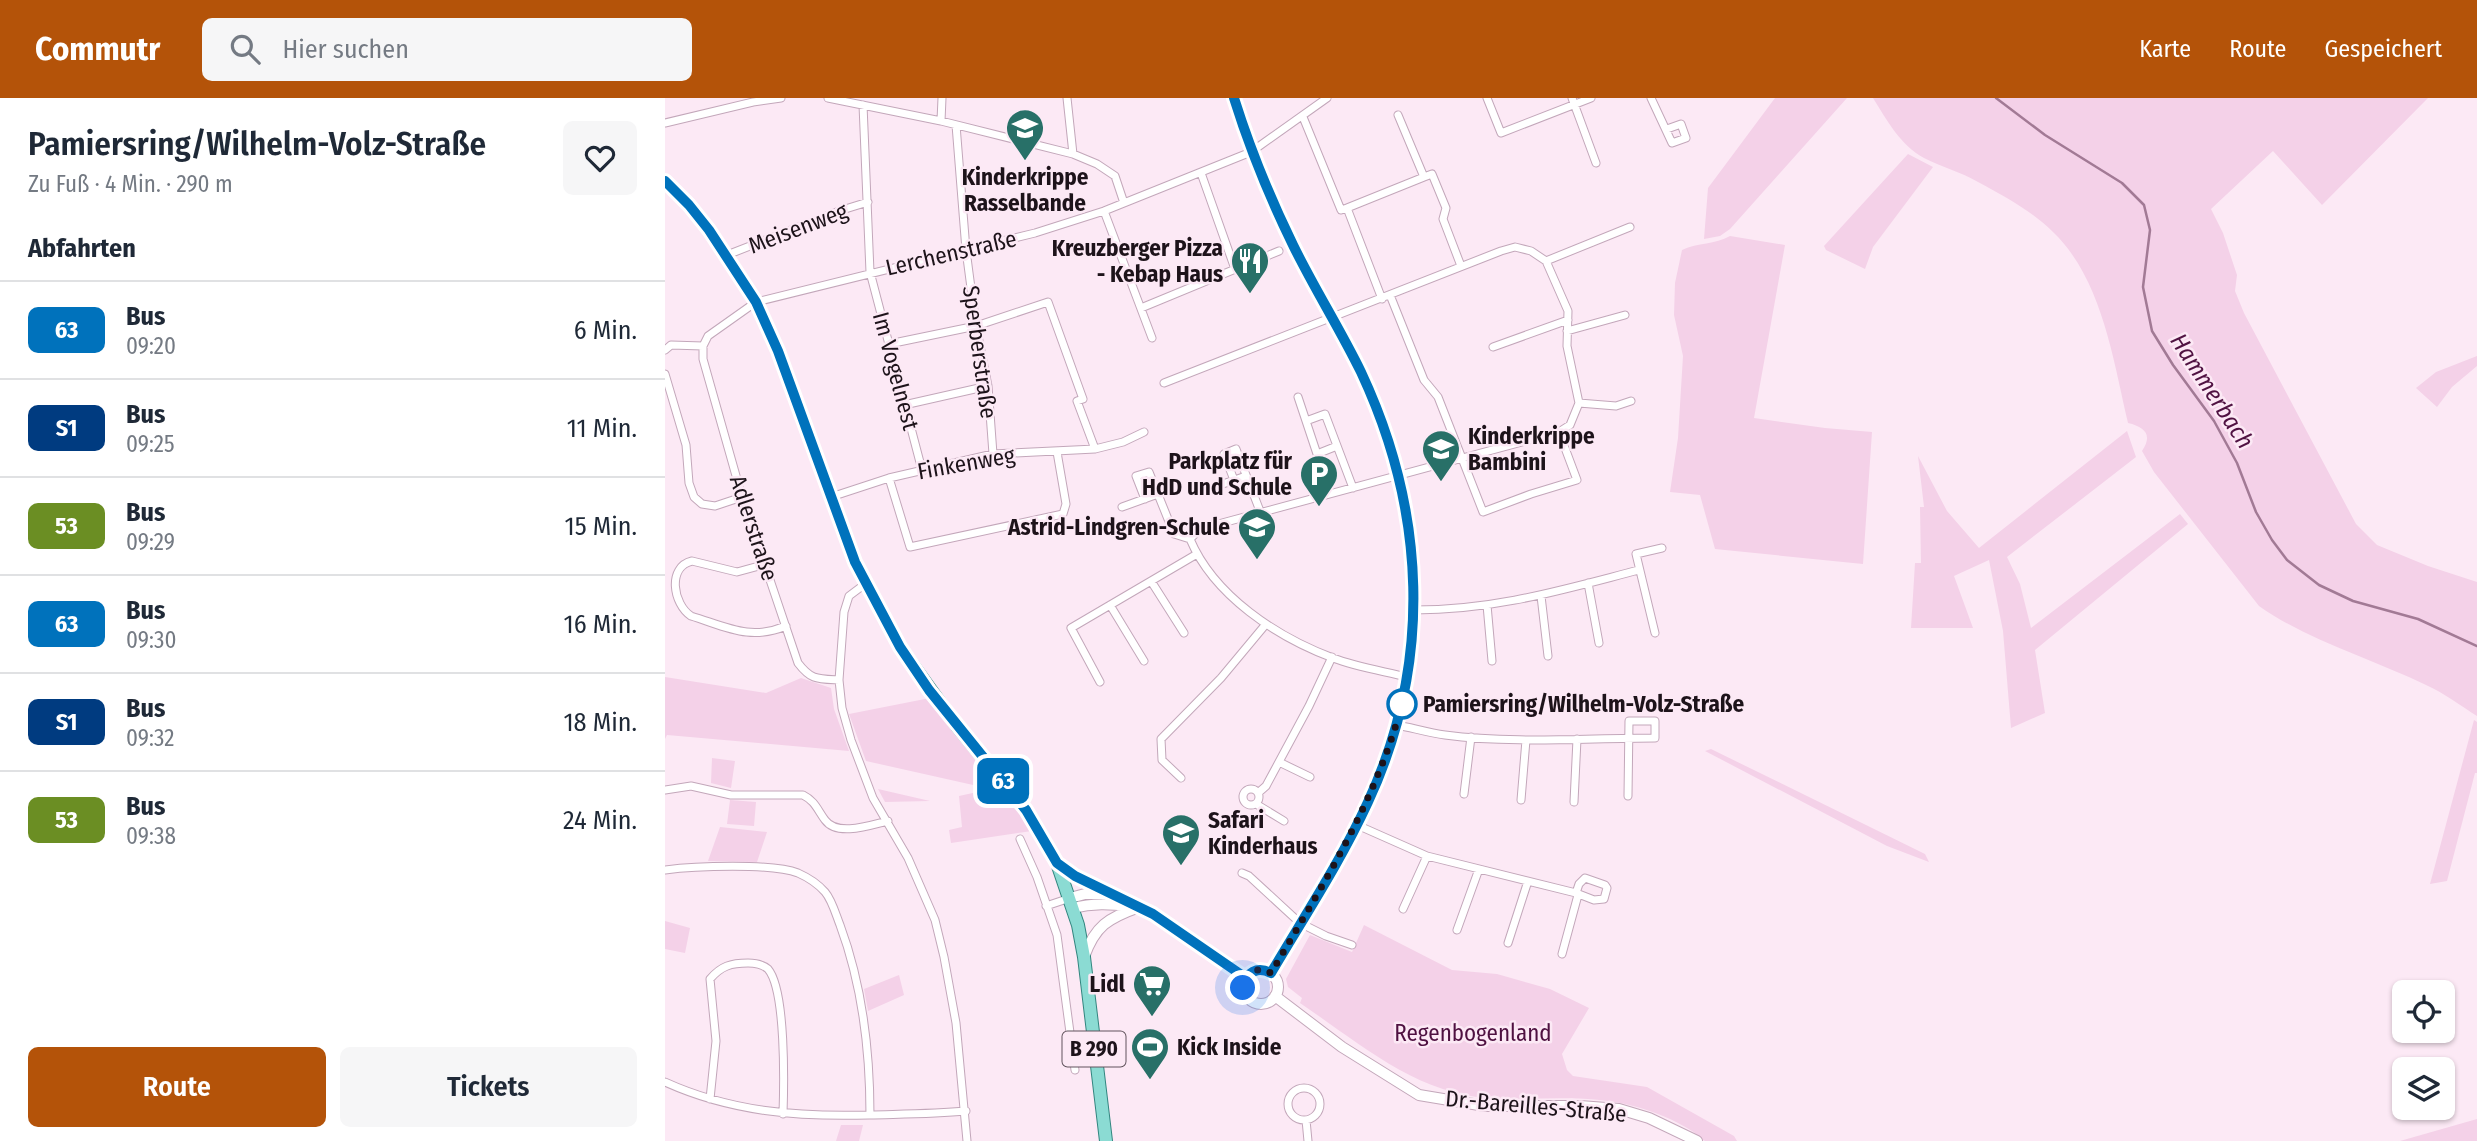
<!DOCTYPE html>
<html lang="de">
<head>
<meta charset="utf-8">
<style>
  :root { --surface:#fff; --page:#f6f6f7; --text:#1f2937; --muted:#747a83; --line:#e0e1e3; --accent:#b45309 }
  body { margin:0; font-family:"Fira Sans Condensed",sans-serif; background:var(--page); color:var(--text); height:100vh; display:flex; flex-direction:column; font-size:26px; white-space:nowrap }
  * { box-sizing:border-box; margin:0 }
  p { font-size:23px; color:var(--muted) }
  .icon { flex:none; width:38px; height:38px; fill:none; stroke:currentColor; stroke-width:2; stroke-linecap:round; stroke-linejoin:round }
  .map { position:relative; flex:1; overflow:hidden }
  .panel { display:flex; flex-direction:column; background:var(--surface); width:665px }
  .panel>* { flex:none }
  .badge { padding:0 14px; border-radius:10px; font-size:24px; line-height:46px }
  .buttons { position:absolute; left:1727px; top:882px; display:grid; gap:14px }
  .buttons a { display:grid; place-items:center; width:63px; height:63px; border-radius:10px; background:var(--surface); box-shadow:0 2px 5px #0004; font-size:35px }
  .you { position:absolute; width:35px; height:35px; margin:-18px; border:5px solid #fff; border-radius:50%; background:#1a73e8; box-shadow:0 0 0 10px #1a73e833 }
  .map>.badge { position:absolute; translate:-50% -50%; box-shadow:0 0 0 4px #fff }
  h2 { padding:0 28px; font-size:26px; line-height:63px }
  .round { display:grid; place-items:center; flex:none; width:74px; height:74px; border-radius:10px; background:var(--page) }
  .head { display:flex; align-items:center; justify-content:space-between; height:119px; padding:0 28px }
  h1 { font-size:33px; font-weight:600; line-height:52px }
  .primary-button { display:flex; gap:14px; margin-top:auto; padding:14px 28px }
  .primary-button a { flex:1; height:80px; border-radius:10px; background:var(--accent); color:#fff; font-size:28px; font-weight:600; line-height:80px; text-align:center }
  .primary-button a+a { background:var(--page); color:var(--text) }
  ul { padding:0; list-style:none }
  li { display:flex; align-items:center; gap:21px; height:98px; padding:0 28px; border-top:2px solid var(--line) }
  li div { flex:1 }
  li b { display:block; font-size:26px }
  li em { font-style:normal }
  li .badge { min-width:77px; font-weight:700; text-align:center }
  header { display:flex; align-items:center; gap:42px; box-sizing:border-box; height:98px; padding:0 35px; background:var(--accent); color:#fff }
  header strong { font-size:33px }
  nav { display:flex; gap:38px; margin-inline-start:auto; font-size:24px }
  .search { width:490px; height:63px; background:var(--page); display:flex; align-items:center; gap:18px; box-sizing:border-box; padding:0 24px; border-radius:10px; color:var(--muted); font-size:26px }
  main { display:flex; flex:1; min-height:0 }
  .map>svg:first-child { display:block }
</style>
</head>
<body>
<header>
<strong>Commutr</strong>
<div class="search"><svg class="icon" aria-label="search" viewBox="0 0 24 24"><circle cx="10" cy="10" r="6"/><path d="M15 15l6 6"/></svg>Hier suchen</div>
<nav><a>Karte</a><a>Route</a><a>Gespeichert</a></nav>
</header>
<main>
<section class="panel">
<div class="head"><div><h1>Pamiersring/Wilhelm-Volz-Straße</h1><p>Zu Fuß · 4 Min. · 290 m</p></div><a class="round"><svg class="icon" aria-label="heart" viewBox="0 0 24 24"><path d="M12 20l-8-8c-3-5 5-10 8-4 3-6 11-1 8 4z"/></svg></a></div>
<h2>Abfahrten</h2>
<ul>
<li><span class="badge" style="background:#0072bc;color:#fff">63</span><div><b>Bus</b><p>09:20</p></div><em>6 Min.</em></li>
<li><span class="badge" style="background:#003b80;color:#fff">S1</span><div><b>Bus</b><p>09:25</p></div><em>11 Min.</em></li>
<li><span class="badge" style="background:#6b8e23;color:#fff">53</span><div><b>Bus</b><p>09:29</p></div><em>15 Min.</em></li>
<li><span class="badge" style="background:#0072bc;color:#fff">63</span><div><b>Bus</b><p>09:30</p></div><em>16 Min.</em></li>
<li><span class="badge" style="background:#003b80;color:#fff">S1</span><div><b>Bus</b><p>09:32</p></div><em>18 Min.</em></li>
<li><span class="badge" style="background:#6b8e23;color:#fff">53</span><div><b>Bus</b><p>09:38</p></div><em>24 Min.</em></li>
</ul>
<div class="primary-button"><a>Route</a><a>Tickets</a></div>
</section>
<div class="map">
<svg width="1812" height="1043" viewBox="0 0 1812 1043">
  <rect width="100%" height="100%" fill="#fce9f5"/>
  <path fill="#f4d1e8" d="M1110,0H1182L1065,131L1055,138L1039,141L1043,90Z
    M1208,0H1763L1657,107L1608,53L1546,111L1558,135L1572,177L1570,193L1579,215L1691,426L1712,447L1763,468L1812,484V618C1796,608 1779,595 1761,587C1709,562 1640,541 1594,508L1489,374L1477,353C1488,337 1480,329 1463,325C1448,261 1437,181 1388,134C1367,113 1339,98 1313,84C1296,74 1277,69 1259,60C1236,48 1221,21 1208,0Z
    M1243,56L1268,69L1208,149L1200,171L1161,152L1159,148Z
    M1065,138L1120,147L1089,320L1160,330L1207,334L1198,466L1050,451L1035,397L1005,394L1013,340L1018,258L1009,217L1010,185L1017,152C1033,144 1050,147 1065,138Z
    M1812,258V268L1787,289L1772,309L1751,290L1771,274Z
    M1462,333L1471,359L1342,459L1355,486L1366,530L1515,416L1523,426L1370,552L1380,615L1346,630L1338,533L1324,462L1289,478L1308,530H1246L1250,465H1256L1255,409H1259L1253,358L1282,413L1314,450Z
    M0,579L101,595L136,580L166,590L169,611L184,653L2,637L0,641Z
    M265,600L344,699L367,733L286,745L284,732L297,729L294,698L326,691L201,663L184,616Z
    M1809,622L1812,624V675H1810L1782,783L1765,786Z
    M1046,651L1260,756L1264,764L1222,748L1040,653Z
    M47,660L70,663L66,690L46,685Z
    M213,691L265,703L220,704Z
    M65,702L91,704L89,728L62,726Z
    M55,729L102,734L92,764L43,763Z
    M0,823L25,830L20,855L0,851Z
    M699,827L787,872L832,876L885,891L924,910L897,956L902,972L908,978L982,989L1069,1038L1072,1043C1063,1043 1048,1043 1040,1043C1035,1041 1031,1035 1027,1033C1010,1022 988,1013 968,1008C920,995 872,1003 824,1000C751,996 693,944 635,905L637,900L623,889L621,881L645,837L687,854Z
    M234,877L239,897L203,913L199,891Z
    M1812,1021V1043H1735Z
    M176,1027H198L194,1043H171Z"/>
  <g fill="none" stroke-linecap="round" stroke-linejoin="round">
    <path stroke="#a27a95" stroke-width="2.5" d="M1331,0L1380,37L1457,85L1479,107L1485,132L1478,189L1487,233L1508,267L1549,323L1572,365L1591,414L1607,442L1622,462L1654,487L1688,503L1753,521L1812,548"/>
    <defs>
      <path id="street" d="M163,0L276,23L408,56L432,66L450,78L459,105
        M402,0L408,56
        M569,0C585,51 605,100 628,147C649,190 675,231 696,274C761,414 768,563 703,704C676,763 639,819 606,875
        M822,0L836,35L926,0
        M907,0L931,65
        M986,0L1007,45L1021,40L1016,26L1002,31
        M198,7L205,174L257,372
        M733,17L759,79L767,76L781,110L778,121L796,168
        M638,19L676,112L682,110L717,201
        M276,23L277,0
        M0,25L88,4L116,0
        M291,27L301,152L311,228L323,288L328,356
        M536,75L570,171
        M682,110L759,79
        M439,113L487,240
        M62,157L177,112L203,104
        M881,163L965,129
        M725,197L759,282L773,299L818,414L866,396L912,382L894,334
        M476,210L614,153
        M902,233L960,217
        M224,246L311,228L383,204L418,301L412,303L430,351
        M828,249L903,222
        M0,252L6,247L38,248
        M0,276L21,347L24,385L29,399L37,406L50,408L77,399
        M499,285L836,153L850,149L866,153L881,163L903,213L902,248L914,305L905,327L894,334L535,431L525,441C549,498 612,539 668,560C692,569 718,573 742,579
        M633,299L641,323L660,316L688,390
        M914,305L951,308L966,303
        M239,307L323,288
        M641,323L652,356L672,348
        M224,380L245,449L398,416L401,406L392,354
        M569,382L559,356L571,351L595,413
        M555,387L581,378
        M166,399L224,380L328,356L430,351L458,344L479,334
        M480,401L471,378L484,374L509,436L525,441
        M457,409L493,396
        M101,466L72,474L27,463C2,469 8,506 26,518C62,529 85,543 121,528
        M486,483L519,535
        M923,485L934,545
        M200,486L184,498L179,514L174,582L177,610L186,642L208,700L243,760L270,822L279,859L291,925L302,1043
        M876,498L883,558
        M445,507L479,563
        M822,507L827,563
        M749,512C831,512 896,492 974,472
        M990,535L971,456L997,450
        M174,582C152,581 146,582 133,565L77,399L38,261V248L43,238L91,204L370,135L439,113L586,54L662,0
        M435,584L406,530L532,456
        M732,627C748,630 764,635 780,637C849,646 920,640 990,640V623H964L963,698
        M614,664L645,679
        M516,680L497,662L496,641L556,580L601,526
        M578 699a8 8 0 1 1 16 0a8 8 0 1 1-16 0Z
        M0,692L26,688L66,697H138C150,703 152,711 160,722C172,739 206,727 223,723
        M593,695L601,688L644,608L667,559
        M799,696L806,639
        M856,702L861,642
        M909,704L912,641
        M591,706L619,723
        M692,727L762,758L911,795L929,802L939,801L942,790L940,787L920,780L914,786L911,795
        M355,741L372,779L392,837L410,972
        M0,772C29,768 107,765 133,775C142,779 153,786 160,794C167,802 171,817 175,827C198,889 205,952 205,1017
        M577,775L584,778L635,825L661,838L687,847
        M381,808L405,800
        M738,811L762,758
        M792,832L814,771
        M843,845L863,783
        M897,856L913,797
        M0,984C66,1014 133,1019 204,1017C237,1016 268,1016 301,1013
        M623 1006a16 16 0 1 1 32 0a16 16 0 1 1-32 0Z
        M45,1001L51,943L45,881C56,868 66,865 83,865C90,865 97,866 103,871C121,892 119,987 118,1016
        M641,1022L643,1043"/>
      <path id="secondary" d="M392,765L409,778L488,816L581,880
        M405,800L420,796H442
        M408,810C428,805 445,806 464,808
        M419,859C430,828 443,820 474,809
        M579 889a17 17 0 1 1 34 0a17 17 0 1 1-34 0Z
        M610,898L677,949L754,997L820,1008H915L954,1011L984,1020L1032,1043"/>
      <path id="primary" d="M0,83L24,107L44,132L91,204L113,253L190,464L235,549L292,628L361,712L392,765L413,827L419,859L441,1043"/>
    </defs>
    <use href="#street" stroke="#c3a7ba" stroke-width="9"/>
    <use href="#secondary" stroke="#c3a7ba" stroke-width="12"/>
    <use href="#primary" stroke="#32857f" stroke-width="14"/>
    <use href="#street" stroke="#fff" stroke-width="7"/>
    <use href="#secondary" stroke="#fff" stroke-width="10"/>
    <use href="#primary" stroke="#8bdbd3" stroke-width="12"/>
  </g>
  <g fill="none" stroke-linecap="round" stroke-linejoin="round">
    <defs>
      <path id="line" d="M0,83L24,107L44,132L91,204L113,253L190,464L235,549L264,592L361,712L392,765L410,778L488,816L581,880C588,871 596,870 606,875C639,819 676,763 703,704C768,564 761,413 696,274C675,231 649,190 628,147C605,100 585,51 569,0"/>
    </defs>
    <use href="#line" stroke="#fff" stroke-width="16"/>
    <use href="#line" stroke="#0072bc" stroke-width="10"/>
    <path stroke="#1d131a" stroke-width="7" stroke-dasharray="0 12.6" d="M578,890C579,875 592,867 606,875C657,788 711,704 737,606"/>
  </g>
  <defs>
    <symbol id="school-pin" viewBox="-11 -11 22 30"><path d="M0 17L-7.5 6A9.5 9.5 0 1 1 7.5 6Z" fill="#287068" stroke="#fce9f5"/><path d="M0-5L7-2L0 1L-7-2ZM-4 1L0 2.5L4 1V4Q0 6-4 4Z" fill="#fff"/></symbol>
    <symbol id="restaurant-pin" viewBox="-11 -11 22 30"><path d="M0 17L-7.5 6A9.5 9.5 0 1 1 7.5 6Z" fill="#287068" stroke="#fce9f5"/><path d="M-5-6h1v4h1v-4h1v4h1v-4h1v5L-1.5 .5V6h-2V.5L-5-1ZM5-6V6H3V1.5H1.5Q1.5-4 5-6Z" fill="#fff"/></symbol>
    <symbol id="parking-pin" viewBox="-11 -11 22 30"><path d="M0 17L-7.5 6A9.5 9.5 0 1 1 7.5 6Z" fill="#287068" stroke="#fce9f5"/><path d="M-3.5-5.5H1a3.5 3.5 0 0 1 0 7H-1V5.5H-3.5ZM-1-3.4V-.6H.8a1.4 1.4 0 0 0 0-2.8Z" fill="#fff"/></symbol>
    <symbol id="supermarket-pin" viewBox="-11 -11 22 30"><path d="M0 17L-7.5 6A9.5 9.5 0 1 1 7.5 6Z" fill="#287068" stroke="#fce9f5"/><path d="M-6-5.5h2.5l.6 2H6L4.5 2H-2.5L-4.4-4H-6ZM-1.5 3.2a1.3 1.3 0 1 0 .1 0ZM3 3.2a1.3 1.3 0 1 0 .1 0Z" fill="#fff"/></symbol>
    <symbol id="stadium-pin" viewBox="-11 -11 22 30"><path d="M0 17L-7.5 6A9.5 9.5 0 1 1 7.5 6Z" fill="#287068" stroke="#fce9f5"/><path d="M0-5a6.5 5 0 1 0 0 10a6.5 5 0 1 0 0-10ZM-3.5-1.8h7v3.6h-7Z" fill="#fff"/></symbol>
  </defs>
  <g fill-rule="evenodd">
    <use href="#school-pin" x="338" y="8" width="44" height="60"/>
    <use href="#restaurant-pin" x="563" y="141" width="44" height="60"/>
    <use href="#school-pin" x="754" y="329" width="44" height="60"/>
    <use href="#parking-pin" x="632" y="354" width="44" height="60"/>
    <use href="#school-pin" x="570" y="407" width="44" height="60"/>
    <use href="#school-pin" x="494" y="713" width="44" height="60"/>
    <use href="#supermarket-pin" x="465" y="864" width="44" height="60"/>
    <use href="#stadium-pin" x="463" y="927" width="44" height="60"/>
  </g>
  <circle fill="#fff" stroke="#0072bc" stroke-width="3.5" cx="737" cy="606" r="14"/>
  <g text-anchor="middle" dominant-baseline="central" stroke-width="5" stroke-linejoin="round" paint-order="stroke">
    <rect fill="#fce9f5" stroke="#60535c" stroke-width="2" x="397.5" y="933.5" width="63" height="35" rx="5"/>
    <g font-size="21" font-weight="bold" fill="#1d131a">
      <text x="429" y="951">B 290</text>
    </g>
    <g font-size="23" font-weight="bold" fill="#1d131a" stroke="#fce9f5" text-anchor="end">
      <text x="360" y="79" text-anchor="middle">Kinderkrippe<tspan x="360" dy="26">Rasselbande</tspan></text>
      <text x="558" y="150">Kreuzberger Pizza<tspan x="558" dy="26">- Kebap Haus</tspan></text>
      <text x="803" y="338" text-anchor="start">Kinderkrippe<tspan x="803" dy="26">Bambini</tspan></text>
      <text x="627" y="363">Parkplatz für<tspan x="627" dy="26">HdD und Schule</tspan></text>
      <text x="565" y="429">Astrid-Lindgren-Schule</text>
      <text x="543" y="722" text-anchor="start">Safari<tspan x="543" dy="26">Kinderhaus</tspan></text>
      <text x="460" y="886">Lidl</text>
      <text x="512" y="949" text-anchor="start">Kick Inside</text>
    </g>
    <g font-size="23" fill="#1d131a" stroke="#fce9f5">
      <text transform="translate(133 130) rotate(-21)">Meisenweg</text>
      <text transform="translate(286 155) rotate(-13)">Lerchenstraße</text>
      <text transform="translate(315 254) rotate(82)">Sperberstraße</text>
      <text transform="translate(231 273) rotate(75)">Im Vogelnest</text>
      <text transform="translate(301 365) rotate(-10)">Finkenweg</text>
      <text transform="translate(89 430) rotate(72)">Adlerstraße</text>
      <text transform="translate(871 1008) rotate(5)">Dr.-Bareilles-Straße</text>
    </g>
    <g font-size="23" font-weight="bold" fill="#1d131a" stroke="#fce9f5" text-anchor="start">
      <text x="758" y="606">Pamiersring/Wilhelm-Volz-Straße</text>
    </g>
    <g font-size="23" fill="#4f1141" stroke="#fce9f5">
      <text x="808" y="935">Regenbogenland</text>
    </g>
    <g font-size="24" font-style="italic" fill="#501242" stroke="#fce9f5">
      <text transform="translate(1547 293) rotate(57)">Hammerbach</text>
    </g>
  </g>
</svg>
<div class="buttons">
<a><svg class="icon" aria-label="locate" viewBox="0 0 24 24"><circle cx="12" cy="12" r="6"/><path d="M12 2v4M12 18v4M2 12h4M18 12h4"/></svg></a>
<a><svg class="icon" aria-label="layers" viewBox="0 0 24 24"><path d="M12 4l9 5-9 5-9-5zM3 14l9 5 9-5"/></svg></a>
</div>
<div class="you" style="left:578px;top:890px"></div>
<b class="badge" style="left:338px;top:683px;background:#0072bc;color:#fff">63</b>
</div>
</main>
</body>
</html>
